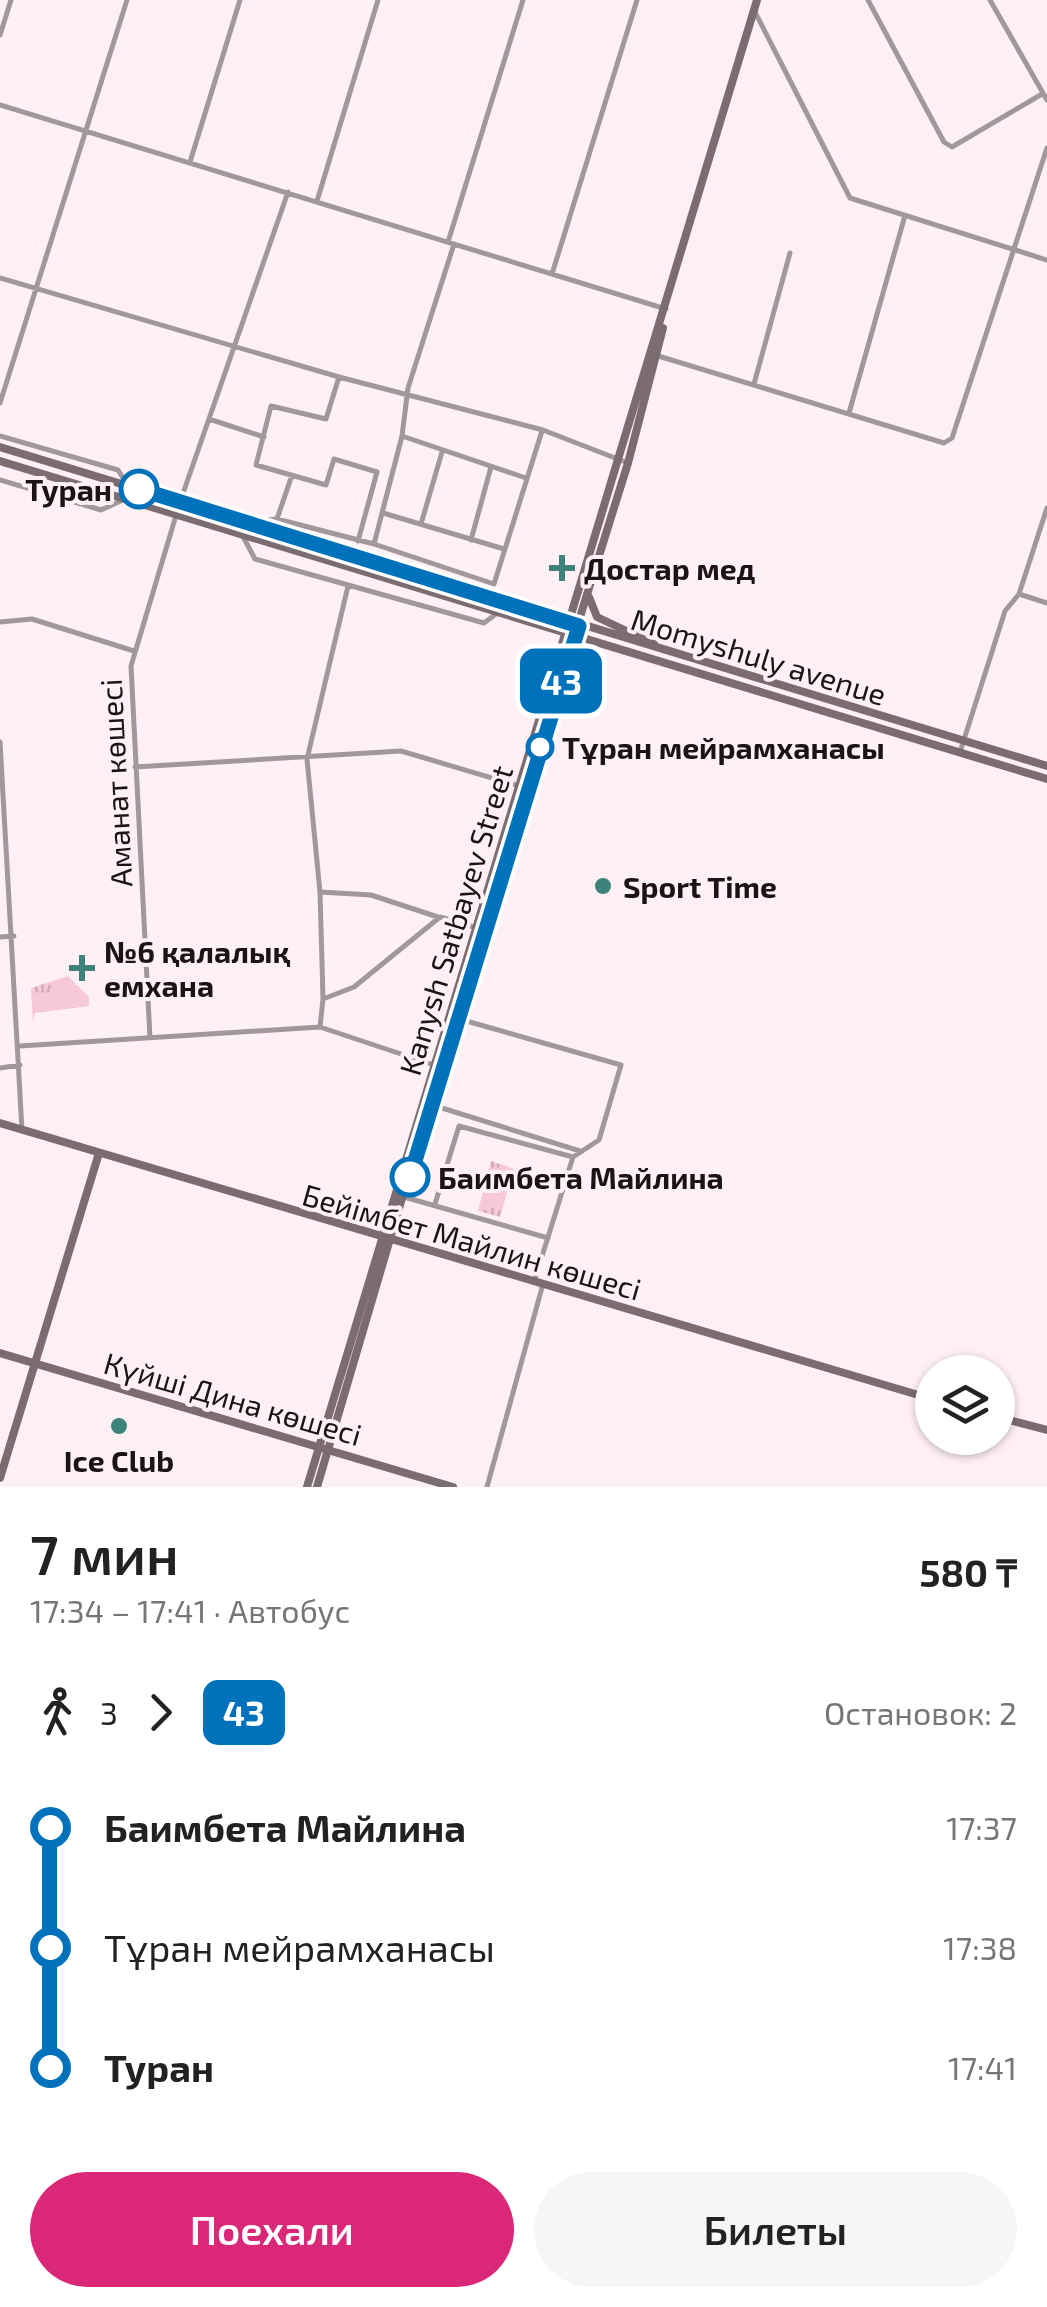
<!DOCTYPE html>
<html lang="ru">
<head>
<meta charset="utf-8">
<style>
  :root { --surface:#fff; --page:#f6f6f6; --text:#222; --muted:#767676; --accent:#db2777 }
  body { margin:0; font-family:"Exo 2",sans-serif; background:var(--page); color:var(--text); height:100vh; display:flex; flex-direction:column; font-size:38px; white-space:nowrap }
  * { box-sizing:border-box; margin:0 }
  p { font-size:32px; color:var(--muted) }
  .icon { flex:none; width:55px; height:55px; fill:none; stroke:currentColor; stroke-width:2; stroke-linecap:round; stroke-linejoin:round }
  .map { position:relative; height:1487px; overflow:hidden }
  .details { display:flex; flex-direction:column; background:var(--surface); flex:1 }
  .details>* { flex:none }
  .badge { padding:0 20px; border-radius:15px; font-size:35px; line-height:65px }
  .fabs { position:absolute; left:915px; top:1355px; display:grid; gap:20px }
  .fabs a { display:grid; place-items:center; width:100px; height:100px; border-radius:50%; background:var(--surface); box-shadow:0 2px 8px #0004; font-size:50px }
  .map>.badge { position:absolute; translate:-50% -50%; box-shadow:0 0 0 5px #fff }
  .legs { display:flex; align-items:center; gap:15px; height:110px; padding:0 30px; font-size:32px }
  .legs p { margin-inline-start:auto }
  .overview { display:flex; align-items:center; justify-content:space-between; height:170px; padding:0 30px }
  h1 { font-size:55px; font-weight:600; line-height:75px }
  .cta { display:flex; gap:20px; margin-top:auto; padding:20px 30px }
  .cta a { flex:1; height:115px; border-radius:60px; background:var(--accent); color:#fff; font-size:40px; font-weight:600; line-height:115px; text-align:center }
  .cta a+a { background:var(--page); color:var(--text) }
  ul { padding:0 30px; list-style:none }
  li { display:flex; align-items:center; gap:35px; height:120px; font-size:38px }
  li i { display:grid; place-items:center; width:15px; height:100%; margin:0 12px; background:currentColor }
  li i::after { content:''; width:25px; height:25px; margin:-12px; border:8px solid; border-radius:50%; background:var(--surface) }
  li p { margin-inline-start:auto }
  li:first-child i { background:linear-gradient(#0000 50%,currentColor 0) }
  li:last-child i { background:linear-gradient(currentColor 50%,#0000 0) }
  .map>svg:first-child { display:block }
</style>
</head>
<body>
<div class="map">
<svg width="1047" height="1487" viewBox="0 0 1047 1487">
  <defs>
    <pattern id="grass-tufts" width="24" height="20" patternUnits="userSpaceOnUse" patternTransform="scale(2.5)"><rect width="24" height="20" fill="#f7c8d5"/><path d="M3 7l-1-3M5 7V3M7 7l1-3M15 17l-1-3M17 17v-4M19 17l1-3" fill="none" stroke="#d3abb6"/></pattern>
  </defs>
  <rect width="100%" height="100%" fill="#fff0f4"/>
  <path fill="url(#grass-tufts)" d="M68,976L89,997V1006L35,1013L33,1022L31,988Z
    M491,1161L514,1169L500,1217L478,1211Z"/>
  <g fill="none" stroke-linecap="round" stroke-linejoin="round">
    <path stroke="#a2989b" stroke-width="5" d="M868,0L944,142L952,147L1042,94
      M990,0L1047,100
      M754,10L850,198L1047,260
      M0,35L11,0
      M0,105L666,309
      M190,162L240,0
      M317,201L378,0
      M448,242L523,0
      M552,274L637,0
      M0,278L339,377L543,430L628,463
      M655,355L944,443L952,438L1047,148
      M339,377L326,419L271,406L256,465L326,485L334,459L377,472L358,541
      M754,384L790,253
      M0,403L127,0
      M849,413L904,219
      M209,419L264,437
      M0,436L118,470L127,484
      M402,436L526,478
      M0,480L101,510L125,499
      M383,513L504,549
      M277,519L292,475
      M250,522L277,519L374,544L494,584L542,431
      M421,524L442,452
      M241,533L255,559L484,623L496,614
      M471,540L491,467
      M374,544L402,436L408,388L454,244
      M1019,594L1047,603
      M0,622L32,619L134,651
      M0,742L22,1130
      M960,752L1005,611L1019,594L1047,508
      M135,767L401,751L519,786
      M320,892L371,895L438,917
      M0,937L14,936
      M323,999L354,987L440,917L477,928
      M456,1018L621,1065L599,1140L573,1157L534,1282
      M320,1027L323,999L320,892L307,759L348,586
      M150,1038L131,666L180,502L288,192
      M20,1046L320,1027L434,1065
      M0,1068L20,1065
      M429,1104L580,1151
      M404,1197L548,1238
      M435,1204L459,1126L573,1157
      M487,1487L543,1284"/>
    <path stroke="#7b6c70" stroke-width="8" d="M0,447L1047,766
      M0,461L1047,779
      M589,597L597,617L654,644
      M0,1123L932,1399
      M0,1353L453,1487
      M998,1417L1047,1430
      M0,1478L99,1153
      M307,1487L757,0
      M317,1487L455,1018L628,463L663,328"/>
  </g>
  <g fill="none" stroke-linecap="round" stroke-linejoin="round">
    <defs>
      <path id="line-1" d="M139,489L579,626L410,1177"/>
    </defs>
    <use href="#line-1" stroke="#fff" stroke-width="22"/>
    <use href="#line-1" stroke="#0072bc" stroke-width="15"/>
  </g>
  <g fill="#fff" stroke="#0072bc" stroke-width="5">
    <circle cx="139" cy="489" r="18"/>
    <circle cx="540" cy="747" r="12"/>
    <circle cx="410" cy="1177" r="18"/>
  </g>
  <g fill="#3d837b" stroke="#fff0f4" stroke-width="4">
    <path d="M557 553h10v10h10v10h-10v10h-10v-10h-10v-10h10z"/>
    <circle cx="603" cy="886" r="10"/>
    <path d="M77 953h10v10h10v10h-10v10h-10v-10h-10v-10h10z"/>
    <circle cx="119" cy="1426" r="10"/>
  </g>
  <g text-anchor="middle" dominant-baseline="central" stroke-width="8" stroke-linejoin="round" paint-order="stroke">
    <g font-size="30" font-weight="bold" fill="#1b1315" stroke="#fff0f4" text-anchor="start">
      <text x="112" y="489" text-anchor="end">Туран</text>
      <text x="562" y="747">Тұран мейрамханасы</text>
      <text x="438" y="1177">Баимбета Майлина</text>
    </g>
    <g font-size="30" font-weight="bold" fill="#1b1315" stroke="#fff0f4" text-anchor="start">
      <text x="584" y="568">Достар мед</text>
      <text x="623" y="886">Sport Time</text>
      <text x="104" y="951">№6 қалалық<tspan x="104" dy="34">емхана</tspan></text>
      <text x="119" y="1460" text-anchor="middle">Ice Club</text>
    </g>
    <g font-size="30" fill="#1b1315" stroke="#fff0f4">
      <text transform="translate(759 656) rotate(17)">Momyshuly avenue</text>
      <text transform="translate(115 783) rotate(-93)">Аманат көшесі</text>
      <text transform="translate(455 920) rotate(-73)">Kanysh Satbayev Street</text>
      <text transform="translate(472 1241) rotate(16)">Бейімбет Майлин көшесі</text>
      <text transform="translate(233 1398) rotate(16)">Күйші Дина көшесі</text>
    </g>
  </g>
</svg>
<div class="fabs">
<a><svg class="icon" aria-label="layers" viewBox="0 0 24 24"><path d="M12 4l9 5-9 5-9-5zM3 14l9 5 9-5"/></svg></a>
</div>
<b class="badge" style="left:561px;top:681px;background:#0072bc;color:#fff">43</b>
</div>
<section class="details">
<div class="overview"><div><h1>7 мин</h1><p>17:34 – 17:41 · Автобус</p></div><b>580 ₸</b></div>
<div class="legs"><svg class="icon" aria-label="walk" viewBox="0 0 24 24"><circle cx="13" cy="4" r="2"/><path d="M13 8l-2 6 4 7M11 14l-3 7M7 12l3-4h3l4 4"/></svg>3<svg class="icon" aria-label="forward" viewBox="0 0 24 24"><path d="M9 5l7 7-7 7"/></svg><b class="badge" style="background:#0072bc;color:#fff">43</b><p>Остановок: 2</p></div>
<ul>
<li><i style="color:#0072bc"></i><b>Баимбета Майлина</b><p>17:37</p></li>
<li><i style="color:#0072bc"></i><span>Тұран мейрамханасы</span><p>17:38</p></li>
<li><i style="color:#0072bc"></i><b>Туран</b><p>17:41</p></li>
</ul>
<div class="cta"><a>Поехали</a><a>Билеты</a></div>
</section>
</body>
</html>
